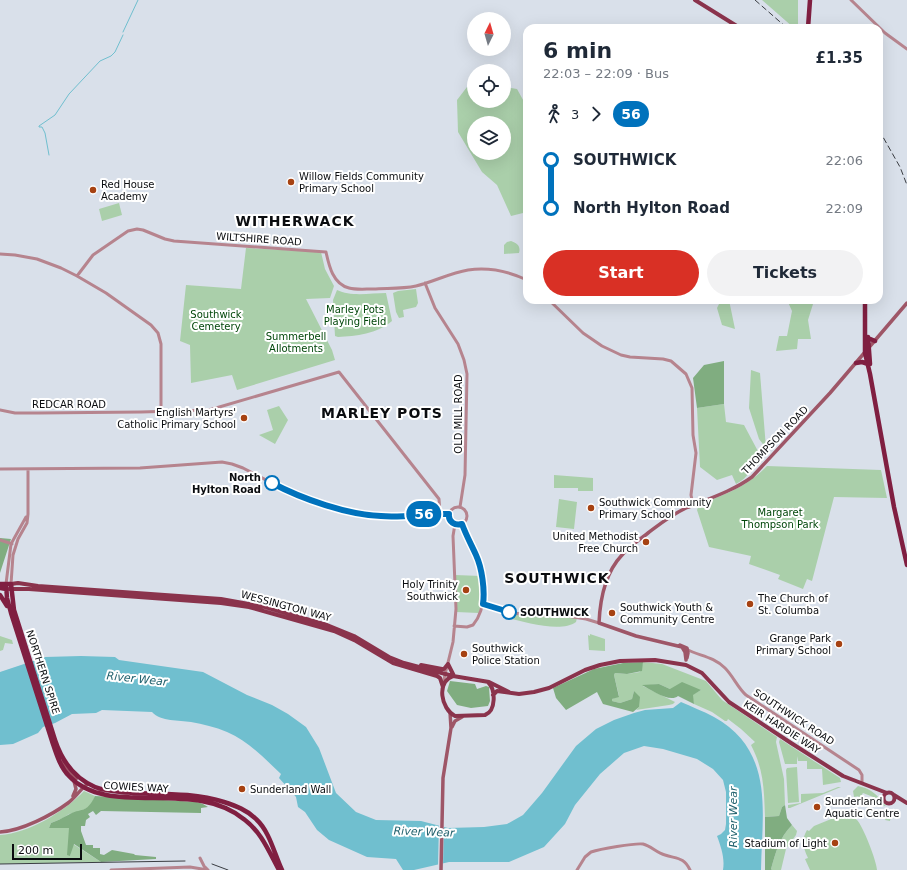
<!DOCTYPE html>
<html lang="en">
<head>
<meta charset="utf-8">
<style>
  :root { --surface:#fff; --page:#f2f2f3; --text:#1f2937; --muted:#747a83; --accent:#d93025 }
  body { margin:0; font-family:"DejaVu Sans",sans-serif; background:var(--page); color:var(--text); height:100vh; display:flex; flex-direction:column; font-size:15px; white-space:nowrap }
  * { box-sizing:border-box; margin:0 }
  p { font-size:13px; color:var(--muted) }
  .icon { flex:none; width:22px; height:22px; fill:none; stroke:currentColor; stroke-width:2; stroke-linecap:round; stroke-linejoin:round }
  .map { position:relative; flex:1; overflow:hidden }
  .details { position:absolute; left:523px; top:24px; width:360px; height:280px; display:flex; flex-direction:column; background:var(--surface); border-radius:12px; box-shadow:0 4px 16px #0002 }
  .details>* { flex:none }
  .badge { padding:0 8px; border-radius:13px; font-size:14px; line-height:26px }
  .needle { width:26px; rotate:5deg }
  .controls { position:absolute; left:467px; top:12px; display:grid; gap:8px }
  .controls a { display:grid; place-items:center; width:44px; height:44px; border-radius:50%; background:var(--surface); box-shadow:0 4px 16px #0002; font-size:20px }
  .scale { position:absolute; left:12px; bottom:10px; width:70px; box-sizing:border-box; padding-left:4px; border:2px solid #0a0c0f; border-top:0; font-size:11px; line-height:14px; white-space:nowrap; color:#0a0c0f; -webkit-text-stroke:3px #fff; paint-order:stroke }
  .map>.badge { position:absolute; translate:-50% -50%; box-shadow:0 0 0 2px #fff }
  .legs { display:flex; align-items:center; gap:6px; height:44px; padding:0 20px; font-size:13px }
  .legs p { margin-inline-start:auto }
  .headline { display:flex; align-items:center; justify-content:space-between; height:68px; padding:0 20px }
  h1 { font-size:22px; font-weight:700; line-height:30px }
  .primary-button { display:flex; gap:8px; margin-top:auto; padding:8px 20px }
  .primary-button a { flex:1; height:46px; border-radius:24px; background:var(--accent); color:#fff; font-size:16px; font-weight:700; line-height:46px; text-align:center }
  .primary-button a+a { background:var(--page); color:var(--text) }
  ul { padding:0 20px; list-style:none }
  li { display:flex; align-items:center; gap:14px; height:48px; font-size:15px }
  li i { display:grid; place-items:center; width:6px; height:100%; margin:0 5px; background:currentColor }
  li i::after { content:''; width:10px; height:10px; margin:-5px; border:3px solid; border-radius:50%; background:var(--surface) }
  li p { margin-inline-start:auto }
  li:first-child i { background:linear-gradient(#0000 50%,currentColor 0) }
  li:last-child i { background:linear-gradient(currentColor 50%,#0000 0) }
  .map>svg:first-child { display:block }
</style>
</head>
<body>
<div class="map">
<svg width="907" height="870" viewBox="0 0 907 870">
  <rect width="100%" height="100%" fill="#d9e0ea"/>
  <path fill="#aacfaa" fill-rule="evenodd" d="M762,0H798V28H794Z
    M474,86V101H504V87L517,89L527,107V212L511,216L497,185L482,172L458,132L457,100L467,87ZM474,123H504V153H474Z
    M119,203L122,215L102,221L99,209Z
    M511,241C517,243 521,246 519,253L504,254V245L507,242Z
    M246,248L321,252L325,269L334,286L330,298L306,299L332,350L335,360L237,390L232,375L191,383L190,345L180,341L186,285L241,289Z
    M416,289L418,303L416,307L403,310L404,317L399,318L396,312L393,293L398,291Z
    M337,290C351,297 371,293 386,293L392,321C377,334 356,336 338,337L335,336L333,300Z
    M721,300H729L735,329L722,325L717,308Z
    M787,300H841L838,303L813,304L808,320L811,339H798L797,349L776,351L779,336H787L792,311Z
    M751,370L760,373L766,448L759,439L749,408Z
    M724,404L726,422L744,425L760,455C754,467 748,478 736,484L732,475L717,480L700,467L697,408Z
    M279,406L288,420L275,444L259,435L273,430L267,410Z
    M767,466L881,470L887,498L834,497L812,581L807,579L803,589L778,579L780,575L749,564L751,556L709,547L697,510L699,505C727,493 745,488 767,466Z
    M554,475L593,478V491H578V488H554Z
    M559,499L577,502L574,529L556,527Z
    M455,575L481,576L483,604L479,613L456,612Z
    M509,612L577,618L576,622C561,633 525,622 508,618Z
    M590,634L605,639V651L589,650L588,635L590,636Z
    M0,636L12,640L13,644L5,643L3,650L0,651Z
    M643,662L662,664L706,681L722,700L777,737L776,742L784,779L785,805L782,807L779,816L765,817C764,790 764,770 751,745L755,742L741,729L728,719L727,721H725L712,712L694,704L692,695L701,690L670,689L659,684L643,686L675,702L673,704L669,705L636,710L639,707L634,691L632,699L620,703L612,701V699L619,696L614,675L615,673L627,674L640,672Z
    M780,739L840,778L841,782L823,785L822,769H807V761H798L797,756V764H785L779,742Z
    M797,767L799,802L788,803L786,770L787,768Z
    M858,786C869,788 875,793 882,801C887,808 892,812 890,821L885,820C887,816 889,810 886,806L880,805L881,802V800L863,793L861,796V798L858,797L859,796L854,797L853,791Z
    M838,787H841L790,808H788V805L801,803V794L823,793Z
    M84,791L95,796L91,806L81,811L69,814L63,818L51,823L49,828H69L70,856L73,844L101,862L0,864V835C29,833 64,812 84,791Z
    M841,815L842,816C848,815 853,816 857,820C863,826 877,862 877,870H810L805,859L808,858C803,847 801,840 807,830L809,831L814,826Z
    M792,825L797,831L796,835L786,849L781,870H772L771,869C776,852 779,838 792,825Z"/>
  <path fill="#80ad80" d="M724,361V404L697,408L693,378L704,365Z
    M0,538L11,539L0,573Z
    M643,662L642,671L627,674L615,673L614,675L619,697L612,699V701L620,703L632,699L634,691L640,697L639,707L633,712L603,704L597,692L566,710L556,698L553,688L594,669L623,663Z
    M450,681L475,684L477,689L486,686L489,687L490,701L488,706L471,708L457,705L447,691Z
    M682,682L701,690L693,695L694,704L678,696C670,703 651,690 642,685L659,684L670,689Z
    M95,796L197,802L203,804L208,807L201,808V813L101,811L96,815L93,811L88,814L90,817L86,820L85,826H81V831L86,845H93V848H100V854L104,855L112,850L134,854L135,855L156,857V859L101,862L74,844L70,856L67,855L69,828H49L51,823C57,821 62,818 68,815C81,807 86,815 95,796Z
    M785,805L787,818L792,825C779,838 776,852 771,869L772,870H765V817L779,816L782,807Z"/>
  <path fill="#70bfcf" d="M81,656L115,657L119,660L203,672L247,695L272,705L288,714L306,727L319,748L336,793L356,812L376,820L421,821L448,828L484,827L507,824L523,815L542,793L576,746L596,729L614,720L634,713L645,710L673,708L681,702C692,707 703,711 714,717C775,751 762,812 761,870H723C725,858 721,847 717,836L721,834L725,830L726,824V792L723,780L713,769L697,759L663,749L644,746L624,753L600,774L575,805L565,824L544,847L509,862H449L414,870H403L396,859L367,857L329,840L317,830L305,812L298,807L296,797L279,778L281,774C264,758 248,741 227,732C215,727 203,724 191,722C179,720 161,722 152,712L102,710L96,713L72,714L55,723L43,727L38,733L13,744L0,745V672L45,657Z"/>
  <path fill="#d9e0ea" d="M439,824L444,825L443,865L438,866Z"/>
  <g fill="none" stroke-linecap="round" stroke-linejoin="round">
    <path stroke="#70bfcf" stroke-width="1" d="M123,32L138,0
      M49,155L45,133L42,127H39V126L55,115L69,94L100,61L111,56L115,52L123,35"/>
    <path stroke="#b6848e" stroke-width="3" d="M851,0L885,33L907,49
      M0,254L15,255L37,259L61,268L77,276L106,293L151,325L158,333L161,344V411
      M77,276L93,255L128,231L137,229L143,230L165,239L174,241L326,252C329,266 333,284 349,288C356,290 365,289 373,289C387,288 402,289 416,286C433,282 450,273 468,270C489,267 508,271 527,280
      M425,283L435,308L458,344L464,360L467,374L465,475L460,507
      M549,300L583,333L602,346L621,355L630,357L663,359L671,361L686,374L692,388L693,435L696,453L691,495L693,505
      M0,410L15,413H38L141,412L209,410L339,372L439,499L440,513
      M0,469L140,468L222,462L232,464L243,468L293,494L316,502L344,510L382,516L449,514
      M449 516a9 9 0 1 1 18 0a9 9 0 1 1-18 0Z
      M0,540L12,544
      M6,584L11,544L26,517
      M11,584L13,555L18,539L27,523L28,514V469
      M483,604L509,612L520,614L567,616L586,619L599,623
      M454,626L467,627L473,625C489,606 484,579 477,557C475,551 470,545 467,538C465,534 464,528 462,523
      M686,649C699,656 713,656 725,668C733,676 738,688 746,695L859,770L862,775V783
      M443,683L453,642L456,609L453,536L455,524
      M200,858L204,866L208,870
      M111,870L190,867L208,870
      M577,870L585,857L591,852C600,849 634,843 643,844C651,846 657,853 665,855C677,859 684,857 690,870"/>
    <path stroke="#9e5667" stroke-width="3.5" d="M680,645L687,648L688,653L687,658
      M686,660L685,652L682,647L636,636L599,623C600,600 605,573 622,555C629,547 639,540 648,533C660,524 671,515 686,508C708,499 733,491 752,477L830,393L907,303
      M452,727L455,721L462,717
      M63,761L67,769L76,779
      M73,796L76,789L74,781
      M0,832C21,831 52,815 68,803C75,798 83,786 88,784
      M441,870L443,778L451,728L450,712"/>
    <path stroke="#8a334c" stroke-width="4" d="M695,0L740,28
      M11,584L18,583L38,586L221,599L265,607L327,625L354,636L389,657L404,663L453,676L489,682L509,692
      M9,589H29L221,603L249,607L334,631L356,641L393,663L437,676L440,678L443,687
      M448,664L454,676
      M421,665L442,669H444L448,664
      M453,676C436,682 441,709 455,716L485,715C496,711 496,690 488,682
      M493,695L497,691L519,694L534,692L549,688L585,670L600,665L620,661L655,660L686,665L702,673L729,702L791,743L843,776L887,793
      M883.5 798a5.5 5.5 0 1 1 11 0a5.5 5.5 0 1 1-11 0Z
      M894,795L907,803"/>
    <path stroke="#801f41" stroke-width="4.5" d="M808,28L810,0
      M865,300V353L870,374L894,507L907,565
      M868,337L870,364
      M868,338L875,341
      M856,363L862,362L868,364
      M0,584H11L14,610L55,740C62,761 74,778 95,787C107,792 121,792 134,793C164,794 196,793 224,802C236,806 247,810 256,819C270,832 274,853 282,870
      M6,584L7,598L11,613L52,741C56,753 60,767 69,776C109,819 194,777 245,820C262,833 269,852 279,870
      M0,588L6,589
      M0,595L7,606"/>
    <path stroke="#3a3d42" stroke-width="1" d="M0,864L185,861
      M212,864L228,870"/>
    <path stroke="#3a3d42" stroke-width="1" stroke-dasharray="6 3" stroke-linecap="butt" d="M755,0L787,28
      M879,130L900,167L907,185"/>
  </g>
  <g fill="none" stroke-linecap="round" stroke-linejoin="round">
    <defs>
      <path id="line-1" d="M272,483C302,499 348,515 381,516C404,518 426,513 449,514C448,522 455,526 462,524C466,535 471,544 476,555C482,568 485,590 483,604L509,612"/>
    </defs>
    <use href="#line-1" stroke="#fff" stroke-width="9"/>
    <use href="#line-1" stroke="#0072bc" stroke-width="6"/>
  </g>
  <g fill="#a64212" stroke="#fff" stroke-width="1.5">
    <circle cx="291" cy="182" r="4"/>
    <circle cx="93" cy="190" r="4"/>
    <circle cx="244" cy="418" r="4"/>
    <circle cx="591" cy="508" r="4"/>
    <circle cx="646" cy="542" r="4"/>
    <circle cx="466" cy="590" r="4"/>
    <circle cx="750" cy="604" r="4"/>
    <circle cx="612" cy="613" r="4"/>
    <circle cx="839" cy="644" r="4"/>
    <circle cx="464" cy="654" r="4"/>
    <circle cx="242" cy="789" r="4"/>
    <circle cx="817" cy="807" r="4"/>
    <circle cx="835" cy="843" r="4"/>
  </g>
  <g fill="#fff" stroke="#0072bc" stroke-width="2">
    <circle cx="272" cy="483" r="7"/>
    <circle cx="509" cy="612" r="7"/>
  </g>
  <g text-anchor="middle" dominant-baseline="central" stroke-width="4" stroke-linejoin="round" paint-order="stroke">
    <g font-size="10" fill="#0a0c0f" stroke="#fff" text-anchor="start">
      <text x="299" y="176">Willow Fields Community<tspan x="299" dy="12">Primary School</tspan></text>
      <text x="101" y="184">Red House<tspan x="101" dy="12">Academy</tspan></text>
      <text x="236" y="412" text-anchor="end">English Martyrs'<tspan x="236" dy="12">Catholic Primary School</tspan></text>
      <text x="599" y="502">Southwick Community<tspan x="599" dy="12">Primary School</tspan></text>
      <text x="638" y="536" text-anchor="end">United Methodist<tspan x="638" dy="12">Free Church</tspan></text>
      <text x="458" y="584" text-anchor="end">Holy Trinity<tspan x="458" dy="12">Southwick</tspan></text>
      <text x="758" y="598">The Church of<tspan x="758" dy="12">St. Columba</tspan></text>
      <text x="620" y="607">Southwick Youth &amp;<tspan x="620" dy="12">Community Centre</tspan></text>
      <text x="831" y="638" text-anchor="end">Grange Park<tspan x="831" dy="12">Primary School</tspan></text>
      <text x="472" y="648">Southwick<tspan x="472" dy="12">Police Station</tspan></text>
      <text x="250" y="789">Sunderland Wall</text>
      <text x="825" y="801">Sunderland<tspan x="825" dy="12">Aquatic Centre</tspan></text>
      <text x="827" y="843" text-anchor="end">Stadium of Light</text>
    </g>
    <g font-size="10" fill="#0a0c0f" stroke="#fff">
      <text transform="translate(259 239) rotate(4)">WILTSHIRE ROAD</text>
      <text x="69" y="404">REDCAR ROAD</text>
      <text transform="translate(458 414) rotate(-90)">OLD MILL ROAD</text>
      <text transform="translate(775 440) rotate(-46)">THOMPSON ROAD</text>
      <text transform="translate(286 606) rotate(15)">WESSINGTON WAY</text>
      <text transform="translate(43 672) rotate(72)">NORTHERN SPIRE</text>
      <text transform="translate(794 717) rotate(33)">SOUTHWICK ROAD</text>
      <text transform="translate(782 727) rotate(33)">KEIR HARDIE WAY</text>
      <text transform="translate(136 787) rotate(3)">COWIES WAY</text>
    </g>
    <g font-size="10" fill="#004609" stroke="#fff">
      <text x="355" y="309">Marley Pots<tspan x="355" dy="12">Playing Field</tspan></text>
      <text x="216" y="314">Southwick<tspan x="216" dy="12">Cemetery</tspan></text>
      <text x="296" y="336">Summerbell<tspan x="296" dy="12">Allotments</tspan></text>
      <text x="780" y="512">Margaret<tspan x="780" dy="12">Thompson Park</tspan></text>
    </g>
    <g font-size="10" font-weight="bold" fill="#0a0c0f" stroke="#fff" text-anchor="end">
      <text x="261" y="477">North<tspan x="261" dy="12">Hylton Road</tspan></text>
      <text x="520" y="612" text-anchor="start">SOUTHWICK</text>
    </g>
    <g font-size="11" font-style="italic" fill="#20616d" stroke="#fff">
      <text transform="translate(137 679) rotate(6)">River Wear</text>
      <text transform="translate(733 817) rotate(-90)">River Wear</text>
      <text transform="translate(424 832) rotate(2)">River Wear</text>
    </g>
    <g font-size="14" font-weight="bold" letter-spacing="1" fill="#0a0c0f" stroke="#fff">
      <text x="295" y="221">WITHERWACK</text>
      <text x="382" y="413">MARLEY POTS</text>
      <text x="557" y="578">SOUTHWICK</text>
    </g>
  </g>
</svg>
<div class="controls">
<a><svg class="needle" viewBox="-14 -14 28 28"><path d="M0-13l5 13h-10z" fill="#e53935"/><path d="M0 13l5-13h-10z" fill="#747a83"/></svg></a>
<a><svg class="icon" aria-label="locate" viewBox="0 0 24 24"><circle cx="12" cy="12" r="6"/><path d="M12 2v4M12 18v4M2 12h4M18 12h4"/></svg></a>
<a><svg class="icon" aria-label="layers" viewBox="0 0 24 24"><path d="M12 4l9 5-9 5-9-5zM3 14l9 5 9-5"/></svg></a>
</div>
<div class="scale">200 m</div>
<b class="badge" style="left:424px;top:514px;background:#0072bc;color:#fff">56</b>
<section class="details">
<div class="headline"><div><h1>6 min</h1><p>22:03 – 22:09 · Bus</p></div><b>£1.35</b></div>
<div class="legs"><svg class="icon" aria-label="walk" viewBox="0 0 24 24"><circle cx="13" cy="4" r="2"/><path d="M13 8l-2 6 4 7M11 14l-3 7M7 12l3-4h3l4 4"/></svg>3<svg class="icon" aria-label="forward" viewBox="0 0 24 24"><path d="M9 5l7 7-7 7"/></svg><b class="badge" style="background:#0072bc;color:#fff">56</b></div>
<ul>
<li><i style="color:#0072bc"></i><b>SOUTHWICK</b><p>22:06</p></li>
<li><i style="color:#0072bc"></i><b>North Hylton Road</b><p>22:09</p></li>
</ul>
<div class="primary-button"><a>Start</a><a>Tickets</a></div>
</section>
</div>
</body>
</html>
